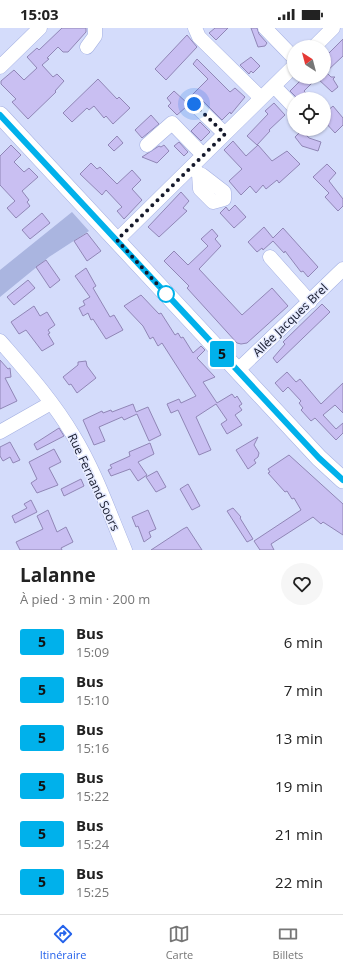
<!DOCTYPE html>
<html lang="fr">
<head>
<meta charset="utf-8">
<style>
  :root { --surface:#fff; --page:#f6f6f6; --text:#222; --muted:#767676; --line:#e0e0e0; --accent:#2563eb }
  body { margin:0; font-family:"Open Sans",sans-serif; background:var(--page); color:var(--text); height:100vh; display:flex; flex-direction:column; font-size:15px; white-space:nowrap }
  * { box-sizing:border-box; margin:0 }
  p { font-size:13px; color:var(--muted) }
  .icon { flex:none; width:22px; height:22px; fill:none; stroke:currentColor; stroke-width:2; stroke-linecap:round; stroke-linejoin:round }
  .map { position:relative; height:522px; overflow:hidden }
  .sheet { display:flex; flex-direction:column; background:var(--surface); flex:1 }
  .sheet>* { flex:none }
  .badge { padding:0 8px; border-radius:3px; font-size:14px; line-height:26px }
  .needle { width:26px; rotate:324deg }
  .controls { position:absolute; left:287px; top:12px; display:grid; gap:8px }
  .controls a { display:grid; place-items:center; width:44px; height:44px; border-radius:50%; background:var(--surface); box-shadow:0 1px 3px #0004; font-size:20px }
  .you { position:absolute; width:20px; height:20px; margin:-10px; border:3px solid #fff; border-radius:50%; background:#1a73e8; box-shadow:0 0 0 6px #1a73e833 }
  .map>.badge { position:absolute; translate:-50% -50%; box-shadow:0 0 0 2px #fff }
  .round { display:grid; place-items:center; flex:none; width:42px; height:42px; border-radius:21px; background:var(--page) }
  .headline { display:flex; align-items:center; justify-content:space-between; height:68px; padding:0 20px }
  h1 { font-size:19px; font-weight:700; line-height:30px }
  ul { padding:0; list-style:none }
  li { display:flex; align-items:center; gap:12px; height:48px; padding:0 20px }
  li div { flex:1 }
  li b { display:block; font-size:15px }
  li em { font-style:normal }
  li .badge { min-width:44px; font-weight:700; text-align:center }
  .status { display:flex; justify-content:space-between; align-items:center; height:28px; padding:0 20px; background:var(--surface); direction:ltr }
  .status svg { height:11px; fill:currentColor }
  .dock { display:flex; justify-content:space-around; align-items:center; height:56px; border-top:1px solid var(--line); background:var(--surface); font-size:11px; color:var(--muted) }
  .dock a { display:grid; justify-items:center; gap:2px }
  .dock .active { color:var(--accent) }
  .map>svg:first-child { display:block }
</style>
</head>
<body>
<div class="status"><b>15:03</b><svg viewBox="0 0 49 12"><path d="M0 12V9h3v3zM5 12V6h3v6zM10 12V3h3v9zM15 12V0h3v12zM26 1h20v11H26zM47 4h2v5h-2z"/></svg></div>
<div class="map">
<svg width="343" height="522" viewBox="0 0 343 522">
  <rect width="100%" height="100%" fill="#d4dcfb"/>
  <path fill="#aab5e0" d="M72,184L89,203L49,229L0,269V242Z"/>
  <path fill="#c9bff2" stroke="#9086b6" d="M62,0H86V4L68,24H63L58,19L47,30L49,31L42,37L53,49L57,46L64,53L55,63L56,64L28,91L12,74L16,71L1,56V53L14,42L24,52L37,40L27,29L37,20L39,22Z
    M215,0H228L216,12L209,5Z
    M251,0H257L259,6L267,15L265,18L258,19Z
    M187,7L197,19L166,52L155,41Z
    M343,11V28L326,44L331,49H335L333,51L338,59L332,64L317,50L304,63L311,71H298L290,63L304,49H324V30Z
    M251,29L260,38L253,45L251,43L249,46L240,37Z
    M197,31L230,64L235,60L245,69L231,86L230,84L222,92L200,70L196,68L190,69L208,51L193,36Z
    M98,51L117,71L119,69L130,80L113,96L106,88L104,90L94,78L89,82L87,80L72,94L63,85Z
    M174,63L186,74V79L177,87L168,78L171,75L167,70Z
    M274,75L285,87L269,102L270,103L257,117L247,108L268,86L265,83Z
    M333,78L343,90V97L335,105L324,93V86Z
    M151,87L159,96L142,110L135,102Z
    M200,94L210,104L201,113L191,103Z
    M302,102L309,110L321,114L318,123L302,118L295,109Z
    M117,108L123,115L114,123L108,117Z
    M233,113L246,128L258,117L272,133L287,123L300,136L279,155L277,152L266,161L263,157L256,165L250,158L241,167L229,153L242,141L224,122Z
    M179,114L188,124L184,128L174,118Z
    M11,117L21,127L14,134L24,144L29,140L38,149L22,163L29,172L27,174L30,178L16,190L7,180L15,173L0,157V128Z
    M164,117L169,123L157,135L142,129L159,118L161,119Z
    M91,135L97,141L100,139L117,156L132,142L141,152L132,161L142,172L124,191L117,183L122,179L106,162L102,167L80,146Z
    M327,136L336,145L329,153L343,171V178L338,183L325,169L329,165L313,149Z
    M181,164L189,173L183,180L187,183L159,209L148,199Z
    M235,177L246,189L234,200L220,185L226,179L229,183Z
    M42,185L50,195L30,211L22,202Z
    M264,199L273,210L283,200L318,239L308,249L303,243L301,244L285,223L284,225L273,213L263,222L262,220L257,224L248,214Z
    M212,201L218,208L215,211L221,218L199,241L242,287L272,260L288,278L247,315L241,316L237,315L187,260L189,258L164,233L174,223L188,237L208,218L201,211Z
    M87,205L101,223L87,233L74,213Z
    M46,232L60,252L50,260L36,239Z
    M86,240L96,258L93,260L110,289L114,287L123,302L106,311L93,291L91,292L88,285L83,288L79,280L85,277L83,273L90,269L75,248Z
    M28,252L35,260L14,277L7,269Z
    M141,267L159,286L161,285L175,307L178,305L181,310L183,309L193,325L201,318L205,322L197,330L215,349L203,354L217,375L232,366L235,370L237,368L242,376L239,378L242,382L235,387L242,397L227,406L221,396L227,392L216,376L196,389L211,422L199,427L178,382L171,385L167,376L179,371L181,375L196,368L162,315L158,318L153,309L150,311L143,298L124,278Z
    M322,276L330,284L277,335L273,330L285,316L283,314Z
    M34,278L40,288L47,284L55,297L48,302L50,305L48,306L54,316L42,323L26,302L19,306L11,294Z
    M0,332L8,341L10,340L11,349L5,350L17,373L0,381Z
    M86,333L87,338L96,350L77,365L71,356L69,357L63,349L78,337V334Z
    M287,344L296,354L300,351L321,376L343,355V385L335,377L323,387L336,401L343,395V405L336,412L315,390L311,393L301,382L303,380L299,375L301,373L288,359L283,364L275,355Z
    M133,376L136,384L148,379L161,407L149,413L137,386L124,392L122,389L99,399L105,413L94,417L83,392L102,383L103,385L111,382L112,384Z
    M59,400L64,408L37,422L34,416Z
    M258,409L254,417L259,425L258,429L254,432L256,435L248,441L236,422Z
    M10,414L20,432L13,435L10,429L3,433L0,428V419Z
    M150,415L154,426L138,434L147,447L138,453L130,441L111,448L108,442L112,440L110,437L130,428L129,424Z
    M54,421L61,434L49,440L58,457L37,465L31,455L37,451L29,434Z
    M289,427L343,476V507L323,494L321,496L313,489L271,516L274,522H260L254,513L301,482L294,470L292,471L287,463L285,464L268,445L270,444L268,441Z
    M157,443L166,459L156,464L146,449Z
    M81,451L84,458L64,468L61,461Z
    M188,456L200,478L192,482L180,461Z
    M31,472L37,484L15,495L12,488L27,480L24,476Z
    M233,480L241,489L240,490L253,511L247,514L227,483Z
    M48,482L57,504L66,499L73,514L61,520L62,522H20L16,514L43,501L37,488Z
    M148,482L156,501L149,504L151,509L144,514L138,498L136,499L132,489Z
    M187,499L202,522H151L183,501Z"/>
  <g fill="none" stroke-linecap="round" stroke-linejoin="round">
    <defs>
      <path id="minor" d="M195,0L199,9L261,70
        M265,0L294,30
        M87,19L95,8V0
        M314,19L333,0
        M0,39L40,0
        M274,58L294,79
        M194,76L225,106
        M147,117L172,95L203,127
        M192,139L199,146L200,161L213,174L224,171V164L202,147L199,146
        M117,212L294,38
        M270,229L310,274
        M0,313C26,343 53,373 73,407C95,443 109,484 125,522
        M238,342L343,241
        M0,404L51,375"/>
      <path id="major" d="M0,87L319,430L343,452"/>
    </defs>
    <use href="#minor" stroke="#a5b1e2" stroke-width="15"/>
    <use href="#major" stroke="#a5b1e2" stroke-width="18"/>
    <use href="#minor" stroke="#fff" stroke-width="14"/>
    <use href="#major" stroke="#fff" stroke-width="17"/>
  </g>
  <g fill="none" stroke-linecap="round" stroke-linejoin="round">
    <defs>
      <path id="line" d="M0,87L319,430L343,452"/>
    </defs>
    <use href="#line" stroke="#fff" stroke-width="9"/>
    <use href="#line" stroke="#00b1eb" stroke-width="6"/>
    <path stroke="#14182a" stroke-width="4" stroke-dasharray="0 7.2" d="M166,266L117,212L225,106L194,76"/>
  </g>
  <circle fill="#fff" stroke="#00b1eb" stroke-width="2" cx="166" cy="266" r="8"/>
  <g text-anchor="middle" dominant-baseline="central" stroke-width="3" stroke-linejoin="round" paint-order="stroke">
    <g font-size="12" fill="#14182a" stroke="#e5eaff">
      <text transform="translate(290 292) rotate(-44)">Allée Jacques Brel</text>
      <text transform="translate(94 454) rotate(65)">Rue Fernand Soors</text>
    </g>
  </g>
</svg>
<div class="controls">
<a><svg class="needle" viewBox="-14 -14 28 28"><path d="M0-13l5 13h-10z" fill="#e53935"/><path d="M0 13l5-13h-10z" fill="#767676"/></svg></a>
<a><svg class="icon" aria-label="locate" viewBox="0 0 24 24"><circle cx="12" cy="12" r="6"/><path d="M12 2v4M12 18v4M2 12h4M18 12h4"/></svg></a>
</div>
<div class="you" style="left:194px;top:76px"></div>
<b class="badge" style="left:222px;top:326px;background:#00b1eb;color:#111">5</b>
</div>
<section class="sheet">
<div class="headline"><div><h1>Lalanne</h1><p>À pied · 3 min · 200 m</p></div><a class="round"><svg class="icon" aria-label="heart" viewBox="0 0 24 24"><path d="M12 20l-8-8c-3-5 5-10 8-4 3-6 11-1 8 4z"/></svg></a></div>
<ul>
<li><span class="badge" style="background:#00b1eb;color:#111">5</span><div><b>Bus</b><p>15:09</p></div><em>6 min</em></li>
<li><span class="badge" style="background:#00b1eb;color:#111">5</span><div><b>Bus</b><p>15:10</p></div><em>7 min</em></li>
<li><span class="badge" style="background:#00b1eb;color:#111">5</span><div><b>Bus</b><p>15:16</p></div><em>13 min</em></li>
<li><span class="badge" style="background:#00b1eb;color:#111">5</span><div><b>Bus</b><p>15:22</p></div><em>19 min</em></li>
<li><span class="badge" style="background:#00b1eb;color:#111">5</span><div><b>Bus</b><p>15:24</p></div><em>21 min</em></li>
<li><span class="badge" style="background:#00b1eb;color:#111">5</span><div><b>Bus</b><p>15:25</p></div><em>22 min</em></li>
</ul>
</section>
<nav class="dock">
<a class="active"><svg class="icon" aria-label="directions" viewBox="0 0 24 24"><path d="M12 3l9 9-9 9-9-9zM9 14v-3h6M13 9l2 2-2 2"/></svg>Itinéraire</a>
<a><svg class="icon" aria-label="map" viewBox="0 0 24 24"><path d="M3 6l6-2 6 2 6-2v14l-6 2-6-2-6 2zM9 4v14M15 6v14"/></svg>Carte</a>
<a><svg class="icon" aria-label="tickets" viewBox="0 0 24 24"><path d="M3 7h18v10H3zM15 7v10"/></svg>Billets</a>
</nav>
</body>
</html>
